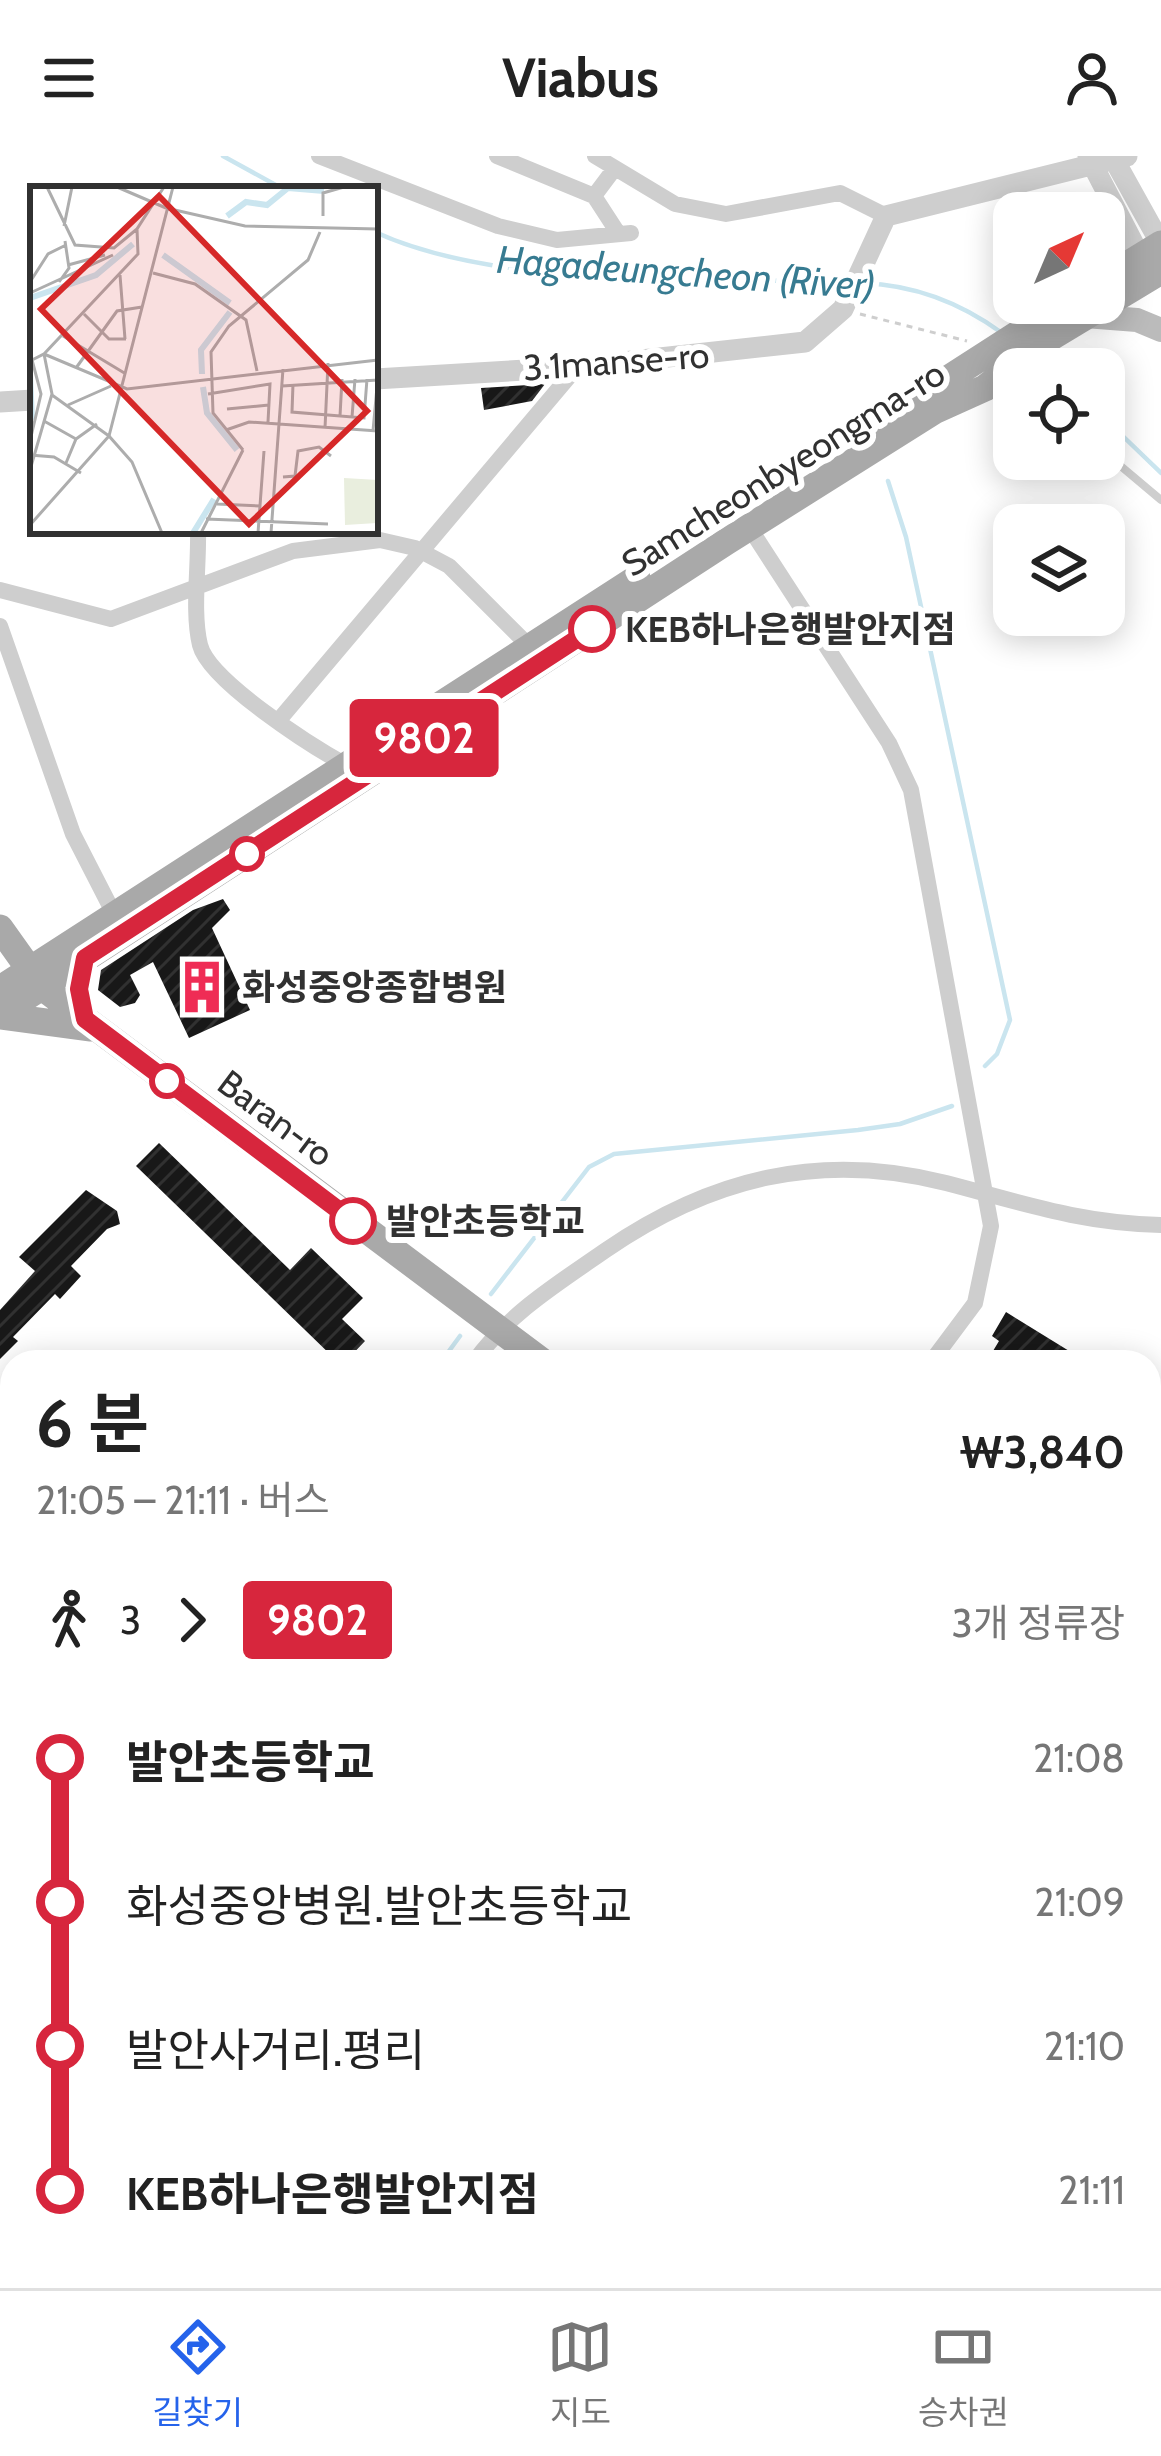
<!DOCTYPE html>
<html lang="ko">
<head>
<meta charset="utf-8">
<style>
  :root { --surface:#fff; --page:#f2f2f2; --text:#222; --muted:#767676; --line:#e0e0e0; --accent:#2563eb }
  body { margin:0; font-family:Cabin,"Noto Sans KR",sans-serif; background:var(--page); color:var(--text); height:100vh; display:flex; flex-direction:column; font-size:45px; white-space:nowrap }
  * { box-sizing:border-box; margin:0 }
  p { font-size:39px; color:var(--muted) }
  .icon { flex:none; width:66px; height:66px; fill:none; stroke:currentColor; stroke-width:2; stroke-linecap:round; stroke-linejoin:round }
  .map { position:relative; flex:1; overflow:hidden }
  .panel { position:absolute; left:0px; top:1194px; width:1161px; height:939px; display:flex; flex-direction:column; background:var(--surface); border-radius:36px 36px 0 0; box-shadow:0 6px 30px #0003 }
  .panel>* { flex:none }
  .badge { padding:0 24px; border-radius:9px; font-size:42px; line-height:78px }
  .needle { width:78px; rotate:44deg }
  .tools { position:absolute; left:993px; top:36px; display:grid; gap:24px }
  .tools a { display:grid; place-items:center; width:132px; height:132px; border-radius:24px; background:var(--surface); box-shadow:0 6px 30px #0003; font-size:60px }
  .map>.badge { position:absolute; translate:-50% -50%; box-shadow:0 0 0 6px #fff }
  .legs { display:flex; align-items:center; gap:18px; height:132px; padding:0 36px; font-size:39px }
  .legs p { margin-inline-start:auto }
  .overview { display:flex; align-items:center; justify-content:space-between; height:204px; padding:0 36px }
  h1 { font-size:66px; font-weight:700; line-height:90px }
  ul { padding:0 36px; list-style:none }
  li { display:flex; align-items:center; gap:42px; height:144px; font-size:45px }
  li i { display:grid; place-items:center; width:18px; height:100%; margin:0 15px; background:currentColor }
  li i::after { content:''; width:30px; height:30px; margin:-15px; border:9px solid; border-radius:50%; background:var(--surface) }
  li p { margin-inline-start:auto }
  li:first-child i { background:linear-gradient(#0000 50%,currentColor 0) }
  li:last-child i { background:linear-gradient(currentColor 50%,#0000 0) }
  header { display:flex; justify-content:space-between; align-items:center; height:156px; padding:0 36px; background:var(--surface); font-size:54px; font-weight:700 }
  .menu { display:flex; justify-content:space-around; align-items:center; height:168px; border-top:3px solid var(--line); background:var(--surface); font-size:33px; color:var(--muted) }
  .menu a { display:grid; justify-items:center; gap:6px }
  .menu .active { color:var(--accent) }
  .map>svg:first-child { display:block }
</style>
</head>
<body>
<header><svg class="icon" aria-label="menu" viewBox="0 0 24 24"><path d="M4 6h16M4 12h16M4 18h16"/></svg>Viabus<svg class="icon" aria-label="person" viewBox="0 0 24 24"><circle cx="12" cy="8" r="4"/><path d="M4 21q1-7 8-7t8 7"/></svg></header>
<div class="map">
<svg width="1161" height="2132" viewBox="0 0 1161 2132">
  <defs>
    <pattern id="building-hatch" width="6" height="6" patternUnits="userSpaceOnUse" patternTransform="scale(3)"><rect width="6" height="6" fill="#181818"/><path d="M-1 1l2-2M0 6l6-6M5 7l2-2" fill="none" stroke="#313131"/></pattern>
  </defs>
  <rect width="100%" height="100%" fill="#fff"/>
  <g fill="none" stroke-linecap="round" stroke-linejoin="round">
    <path stroke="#cae5ef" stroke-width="4.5" d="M223,0L283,33
      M375,76C501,134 706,121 845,126
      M863,127C913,129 961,147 1002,177
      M1104,262L1161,317
      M888,325L906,381L1010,864L997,898L985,910
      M491,1138L589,1011L614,998L858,974L900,968L952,950
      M441,1206L460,1180
      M0,1819L12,1817"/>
  </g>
  <path fill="url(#building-hatch)" d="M545,228L532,245L484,254L481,232Z
    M223,743L230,754L212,772L250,854L189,882L153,806L130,819L140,839L135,847L120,851L98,834L101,814L193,754Z
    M159,987L290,1114L311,1092L363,1142L342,1163L365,1185L345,1206H338L136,1010Z
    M86,1034L117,1055L120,1068L107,1073L71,1110L81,1120L60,1143L55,1138L13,1181L18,1185L0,1203V1154L35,1115L19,1101Z
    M1006,1156L1087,1206H1000L990,1200L999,1185L992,1180Z"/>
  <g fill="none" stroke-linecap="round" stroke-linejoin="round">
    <path stroke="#cecece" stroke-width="3" stroke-dasharray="6 6" stroke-linecap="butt" d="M860,158L967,185"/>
    <path stroke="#cecece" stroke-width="8" d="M993,235L1014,244
      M1104,296L1161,344"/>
    <path stroke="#cecece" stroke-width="16" d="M319,0L498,70L557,84L631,77
      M497,0L594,40
      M595,0L675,48L726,58L840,37L886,60
      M615,12L594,40L618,77
      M749,371L889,587L911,634L991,1070L975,1147L931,1206
      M198,375C199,410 192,456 200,489C209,525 313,591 346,609
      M0,434L111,463L293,395L380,384L415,392L449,410L529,490
      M0,470L73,678L113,756
      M279,564L577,211
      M474,1206C508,1158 557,1128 606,1094C711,1022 820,995 946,1027C1023,1047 1079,1067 1161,1069
      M1149,1754L1161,1740
      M1149,1805L1161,1816
      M0,1848L12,1846
      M1149,1887L1161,1876
      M0,1941L12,1954
      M1149,2009L1161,1998
      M0,2102L12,2115
      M748,2121L750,2132
      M1084,2121L1094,2132
      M104,2132L116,2121
      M1139,2132L1161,2113"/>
    <path stroke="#cecece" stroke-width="21" d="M1088,0L1140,100
      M1112,0L1161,88
      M375,223L577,211L805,186L843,153L886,60L1127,0
      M0,246L33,244
      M964,2121L974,2132
      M234,2132L246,2121"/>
    <path stroke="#bbb" stroke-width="24" d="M1085,160L1137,164L1161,174"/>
    <path stroke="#a9a9a9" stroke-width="27" d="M1104,123L1161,88
      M876,269L1066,147
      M0,772L42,831L543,1206
      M0,833L637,422
      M0,858L726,386L934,255L985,232L1050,182L1161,115
      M0,860L91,872
      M1149,1636L1161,1645"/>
  </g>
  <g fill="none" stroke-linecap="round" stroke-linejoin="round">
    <defs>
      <path id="line-1" d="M353,1065L85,863L79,833L85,802L592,473"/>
    </defs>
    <use href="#line-1" stroke="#fff" stroke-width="27"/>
    <use href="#line-1" stroke="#d7263d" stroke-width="18"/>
  </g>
  <defs>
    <symbol id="building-bare" viewBox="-9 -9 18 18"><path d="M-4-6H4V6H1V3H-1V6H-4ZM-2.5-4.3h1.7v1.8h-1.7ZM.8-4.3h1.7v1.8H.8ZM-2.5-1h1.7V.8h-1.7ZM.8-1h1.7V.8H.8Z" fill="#ef2c55" stroke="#fff" stroke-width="2.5" paint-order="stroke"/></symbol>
  </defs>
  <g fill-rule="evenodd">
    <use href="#building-bare" x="164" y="793" width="76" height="76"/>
  </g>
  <g fill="#fff" stroke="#d7263d" stroke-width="6">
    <circle cx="592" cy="473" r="21"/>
    <circle cx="247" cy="698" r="15"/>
    <circle cx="167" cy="925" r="15"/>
    <circle cx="353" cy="1065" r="21"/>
  </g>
  <g text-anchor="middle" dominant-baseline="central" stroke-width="12" stroke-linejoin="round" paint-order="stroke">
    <g font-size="36" fill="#313131" stroke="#fff">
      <text transform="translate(616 205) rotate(-4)">3.1manse-ro</text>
      <text transform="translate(783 312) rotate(-32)">Samcheonbyeongma-ro</text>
      <text transform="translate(276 962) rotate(37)">Baran-ro</text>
    </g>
    <g font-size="36" font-weight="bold" fill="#313131" stroke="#fff" text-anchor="start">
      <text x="625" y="473">KEB하나은행발안지점</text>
      <text x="386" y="1065">발안초등학교</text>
    </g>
    <g font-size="36" font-weight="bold" fill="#313131" stroke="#fff" text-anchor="start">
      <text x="242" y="831">화성중앙종합병원</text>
    </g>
    <g font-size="39" font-style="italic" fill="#377b91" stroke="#fff">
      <text transform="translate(686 116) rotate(4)">Hagadeungcheon (River)</text>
    </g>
  </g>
  <g transform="translate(30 30)">
    <rect width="348" height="348" fill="#fff"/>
    <path d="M314,292L348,294L347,337L315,339Z" fill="#e9eede"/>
    <path fill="none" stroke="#cae5ef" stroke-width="6" d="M197,30L216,16L237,19L258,2L294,5M133,69L200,117M0,112L66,89L103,58M172,188L171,164L200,126M0,189L2,234M173,201L177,227L207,264M163,347L184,313"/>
    <path fill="none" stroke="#adadad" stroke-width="3" d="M17,1L45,59L84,62L107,43M87,1L136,22M136,22L215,40L348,43M293,30V7L314,1M34,40L42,1M38,79L75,69M123,87L165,98L216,134L227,185M90,89L95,153M0,96L18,68L36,59M29,96L39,82L35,55M0,107L83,69M54,128L79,153H96M33,150L96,188M0,175L14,168L97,203L348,174M46,182L87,125L112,121M263,198L262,226L334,232L337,193M252,200L348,194M178,208L240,198L238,236M38,219L81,200M197,223L239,219M310,230L312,193M322,231L325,193M14,235L46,253M295,242L298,177M196,244L219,236L348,245M343,245L348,190M0,255L11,208L1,170M213,264L183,227L181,166L199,140L278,74L290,46M0,269L24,271L51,287M36,277L46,253L67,238M0,284L22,208L14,168L108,68L107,43L134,1M253,291L265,290L268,265L289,261L301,270M187,318L230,320M176,333L298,338M0,339L79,250L22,209M132,347L102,276L79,250L143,1M171,347L213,264M228,347L234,265M241,347L253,183"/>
    <path fill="#d62828" fill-opacity="0.15" stroke="#d62828" stroke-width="6" d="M129,10L337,225L219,338L11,123Z"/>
    <rect width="348" height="348" fill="none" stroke="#313131" stroke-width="6"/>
  </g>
</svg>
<div class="tools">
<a><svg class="needle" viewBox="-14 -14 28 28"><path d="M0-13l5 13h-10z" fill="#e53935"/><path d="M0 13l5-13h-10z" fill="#767676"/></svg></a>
<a><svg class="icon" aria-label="locate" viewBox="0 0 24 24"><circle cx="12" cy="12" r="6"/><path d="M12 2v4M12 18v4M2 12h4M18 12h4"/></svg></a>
<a><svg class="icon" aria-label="layers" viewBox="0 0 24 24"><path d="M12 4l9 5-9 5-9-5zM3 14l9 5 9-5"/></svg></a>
</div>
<b class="badge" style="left:424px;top:582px;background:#d7263d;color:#fff">9802</b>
<section class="panel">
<div class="overview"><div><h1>6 분</h1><p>21:05 – 21:11 · 버스</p></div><b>₩3,840</b></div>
<div class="legs"><svg class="icon" aria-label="walk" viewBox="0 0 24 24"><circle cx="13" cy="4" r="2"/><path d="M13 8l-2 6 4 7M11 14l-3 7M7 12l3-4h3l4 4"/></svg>3<svg class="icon" aria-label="forward" viewBox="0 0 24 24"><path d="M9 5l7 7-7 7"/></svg><b class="badge" style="background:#d7263d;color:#fff">9802</b><p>3개 정류장</p></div>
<ul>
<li><i style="color:#d7263d"></i><b>발안초등학교</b><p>21:08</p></li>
<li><i style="color:#d7263d"></i><span>화성중앙병원.발안초등학교</span><p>21:09</p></li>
<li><i style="color:#d7263d"></i><span>발안사거리.평리</span><p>21:10</p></li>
<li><i style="color:#d7263d"></i><b>KEB하나은행발안지점</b><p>21:11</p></li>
</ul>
</section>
</div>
<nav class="menu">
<a class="active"><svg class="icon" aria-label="directions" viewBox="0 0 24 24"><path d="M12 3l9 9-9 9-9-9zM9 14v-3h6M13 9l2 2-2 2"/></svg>길찾기</a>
<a><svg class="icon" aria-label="map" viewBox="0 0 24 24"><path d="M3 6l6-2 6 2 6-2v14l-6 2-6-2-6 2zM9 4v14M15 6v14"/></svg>지도</a>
<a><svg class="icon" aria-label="tickets" viewBox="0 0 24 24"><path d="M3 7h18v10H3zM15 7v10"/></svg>승차권</a>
</nav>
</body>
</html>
